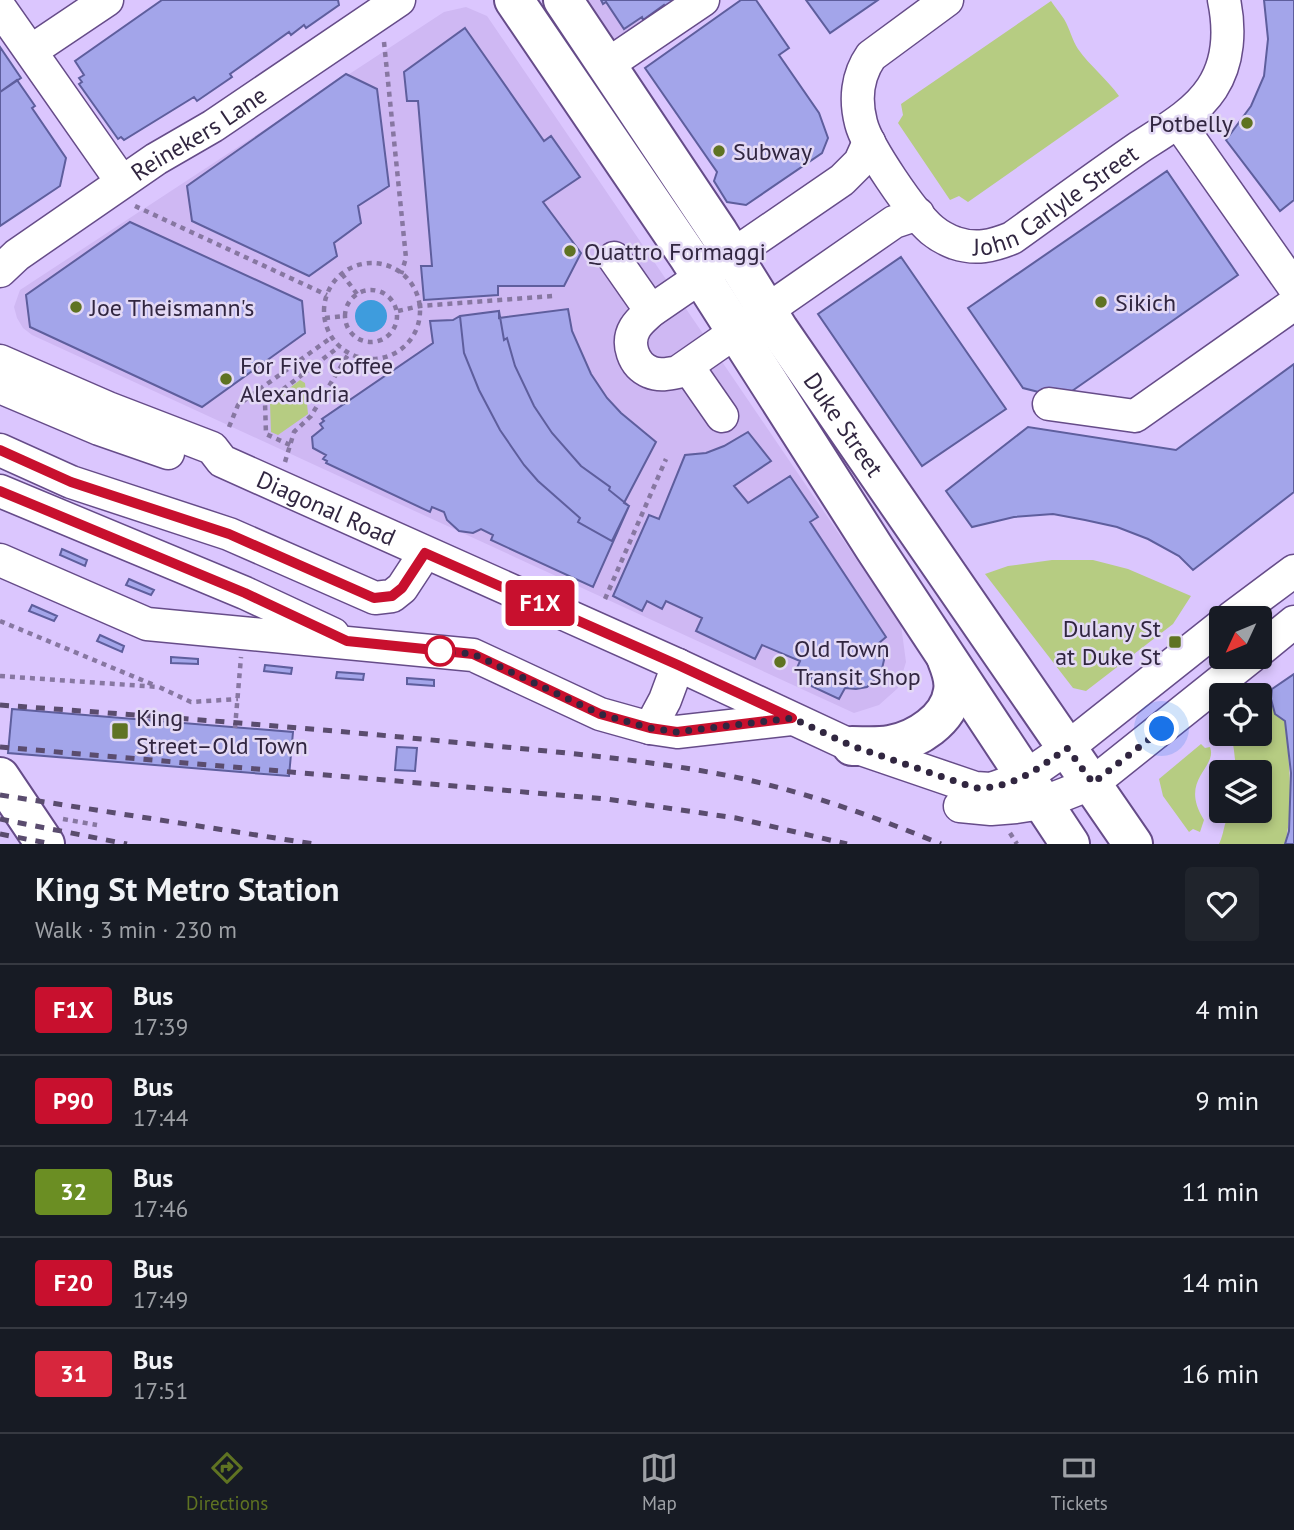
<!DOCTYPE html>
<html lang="en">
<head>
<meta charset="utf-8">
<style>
  :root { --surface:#171b24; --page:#20242c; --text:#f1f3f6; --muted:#9ea1a6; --line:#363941; --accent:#5f7322 }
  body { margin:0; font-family:"PT Sans",sans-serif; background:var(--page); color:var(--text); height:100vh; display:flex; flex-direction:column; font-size:26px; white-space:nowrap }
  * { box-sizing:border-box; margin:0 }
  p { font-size:23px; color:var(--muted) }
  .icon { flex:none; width:38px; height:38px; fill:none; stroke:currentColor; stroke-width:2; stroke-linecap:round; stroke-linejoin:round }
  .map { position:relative; height:844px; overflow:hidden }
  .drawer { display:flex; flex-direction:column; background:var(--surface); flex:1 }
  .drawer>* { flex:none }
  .badge { padding:0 14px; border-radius:5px; font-size:24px; line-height:46px }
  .needle { width:46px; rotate:226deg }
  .tools { position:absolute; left:1209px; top:606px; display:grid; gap:14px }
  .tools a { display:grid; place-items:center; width:63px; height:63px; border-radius:7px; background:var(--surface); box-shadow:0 4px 10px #0003; font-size:35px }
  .you { position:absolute; width:35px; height:35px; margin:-18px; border:5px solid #fff; border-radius:50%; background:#1a73e8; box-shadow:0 0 0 10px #1a73e833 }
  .map>.badge { position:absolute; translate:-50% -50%; box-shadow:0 0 0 4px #fff }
  .round { display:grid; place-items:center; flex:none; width:74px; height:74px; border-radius:7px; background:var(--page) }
  .summary { display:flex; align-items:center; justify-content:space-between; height:119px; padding:0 35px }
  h1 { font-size:33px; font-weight:700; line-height:52px }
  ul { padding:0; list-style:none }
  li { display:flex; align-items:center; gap:21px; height:91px; padding:0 35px; border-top:2px solid var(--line) }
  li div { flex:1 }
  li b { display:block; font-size:26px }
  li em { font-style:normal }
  li .badge { min-width:77px; font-weight:700; text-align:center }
  .tab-bar { display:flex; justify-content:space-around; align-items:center; height:98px; border-top:2px solid var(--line); background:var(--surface); font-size:19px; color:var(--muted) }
  .tab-bar a { display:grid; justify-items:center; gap:4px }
  .tab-bar .current { color:var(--accent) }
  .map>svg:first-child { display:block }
</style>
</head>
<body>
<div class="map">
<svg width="1294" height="844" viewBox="0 0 1294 844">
  <rect width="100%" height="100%" fill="#dbc6fe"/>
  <path fill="#cfb8f3" d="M576,0H695L614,57Z
    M466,7L487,16L901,625L906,662L898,688L879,705L854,713L32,335L23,328L17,318L14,307L20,290L444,12Z"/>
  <path fill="#b6cc82" d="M1051,1C1055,7 1060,13 1064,19C1070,29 1072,40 1078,49C1090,66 1107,79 1119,96L968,202L959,196L950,200L898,123L903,115L901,104Z
    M300,380L305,383L308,414L278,435L271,432L270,403Z
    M1052,560H1093L1128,569L1191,596L1173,624L1086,691L1073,688L985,574L1008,566Z
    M1272,689C1270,704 1274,712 1285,721C1289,760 1294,806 1285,844H1219C1226,830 1222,821 1234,810H1260V772H1238C1233,759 1236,746 1229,733H1260V698Z
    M1201,744L1205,748L1210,747C1218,768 1178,779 1204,820L1200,832L1193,829L1189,832L1163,796L1159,779Z"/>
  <path fill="#3e9cdd" d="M355 316a16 16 0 1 1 32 0a16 16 0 1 1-32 0Z"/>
  <path fill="#a3a5ea" stroke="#5e5e9d" stroke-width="2" d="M162,0H338L339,5L306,28L304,25L291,35L289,32L230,74L232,77L197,101L194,97L124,140L121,137L118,139L79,84L82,82L79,78L84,75L75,61Z
    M601,0H678L666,8L664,5L643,20L642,17L624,29L606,2L603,4Z
    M741,0H756L789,48L779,55L819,113L828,138L822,153L746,205L727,202L714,181L717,172L645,68Z
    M806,0H878L830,33Z
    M1264,0H1294V200L1280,211L1226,140L1251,106L1264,76L1268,39Z
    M465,28L544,141L551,136L580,177L543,202L581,253L564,286H498V295L424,300L421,266H432L418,101H407L404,72Z
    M0,47L21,78L0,92Z
    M346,74L377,89L389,186L358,206L361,223L334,243L337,256L309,276L192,221L187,186Z
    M17,80L35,106L32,108L66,158L60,186L0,226V92Z
    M1167,171L1238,275L1062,398L1023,388L968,308Z
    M130,222L302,301L305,333L202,407L30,327L26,295Z
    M901,257L1006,409L922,466L818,314Z
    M568,309L572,331L591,374L607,398L621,413L656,442L624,503L629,506L593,587L491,540L493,535L481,529L473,533L459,531L447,520L444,512L432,507L430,512L326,463L327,461L323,459L326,455L313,448L312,437L323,428L320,424L324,421L322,419L433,343L430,321L453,320L460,316L499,311V318Z
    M499,311L504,340L507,338L515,366L534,406L552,433L581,466L610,487L609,490L629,506L612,541L578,522L580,518L538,481L524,465L500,430L479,390L464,353L460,316Z
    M1294,364V492L1193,570L1179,556L1148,539L1117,527L1085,520L1053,514L1014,517L972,527L946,491L1028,427L1176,450Z
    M748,432L771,461L734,486L748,503L790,476L818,517L810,522L886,637L879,643L883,647L884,660L881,673L867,687L856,689L845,688L839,699L809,685L812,675L797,668L800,661L762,645L755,659L696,631L702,618L666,601L662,609L647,601L642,611L613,596L649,515L659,519L685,455L706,453L724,446Z
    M62,549L87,560L85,566L60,555Z
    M129,579L154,590L151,595L126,585Z
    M32,605L57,616L54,621L29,611Z
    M100,635L124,646L122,652L97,641Z
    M171,657L198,659V664L171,663Z
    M265,665L292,668L291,674L264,671Z
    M337,672L364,674L363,680L336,678Z
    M1294,674V844H1285L1289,831L1291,773L1285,721L1275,714L1271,699L1272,689Z
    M407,678L434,680V686L407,684Z
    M12,709L293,732L289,776L8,753Z
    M397,747L417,748L415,771L395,770Z"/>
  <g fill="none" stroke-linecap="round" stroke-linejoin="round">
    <defs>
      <g id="minor">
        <path id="s1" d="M947,0L871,56C857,76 855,100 861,123C867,147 912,213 932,230C938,235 947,240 955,243C976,250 992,246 1012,238C1054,208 1096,177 1138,148C1164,131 1195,114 1212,88C1229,62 1230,29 1224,0"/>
        <path d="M0,8L122,182"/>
        <path d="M31,51L107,0"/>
        <path d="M607,65L703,0"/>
        <path d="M1178,122L1294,287"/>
        <path d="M869,142L860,162L842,180L651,311C646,316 639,321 635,328C626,343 633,365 650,372C659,376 669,374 678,372L894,222L918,214"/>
        <path d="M614,258L651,311"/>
        <path id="s2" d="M0,271L17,255L156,159L213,126L399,0"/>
        <path id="s3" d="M0,361L108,408L212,448L222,461L678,665L852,746L975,788L991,789L1025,777L1067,748L1222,625"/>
        <path d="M688,367L722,416"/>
        <path d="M0,387L99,429L168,453"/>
        <path d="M1049,404L1135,416L1294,304"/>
        <path d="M0,450L71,482L229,534L375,598L392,596L402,588L425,553"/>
        <path d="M0,491L245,593L333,634"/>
        <path d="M0,560L147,624L473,655L600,714L650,728L677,732L791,719"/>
        <path d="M1231,618L1294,571"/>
        <path d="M1260,650L1294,622"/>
        <path d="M650,728L665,700L678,665"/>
        <path d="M960,806L991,809L1016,807L1042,803L1093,783L1252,656"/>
      </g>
      <g id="major">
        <path d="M514,0L688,256L875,549L1070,844"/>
        <path id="s4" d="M563,0L718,232L779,330L1133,844"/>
        <path d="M852,746C865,746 878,747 890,745C917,740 949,720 953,691C955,680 951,670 947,660"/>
        <path d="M0,777L45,844"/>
      </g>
    </defs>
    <use href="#minor" stroke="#664c89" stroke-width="35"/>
    <use href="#major" stroke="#664c89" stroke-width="42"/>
    <path stroke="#8777a1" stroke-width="4.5" stroke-dasharray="5 5" stroke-linecap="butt" d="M384,42L406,258L401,274
      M135,206L327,295
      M324 311a48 48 0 1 1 96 0a48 48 0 1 1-96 0Z
      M342,274L357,294
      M345 316a26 26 0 1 1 52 0a26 26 0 1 1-52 0Z
      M398,311L420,306L553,296
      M325,318L345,316
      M229,427L238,405L332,337
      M290,445L266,434L265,403L340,346
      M285,462L294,432L311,416L349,353
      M605,599L666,459
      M0,621L154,685
      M0,676L159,687L191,702L238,699
      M235,728L241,657
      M63,819L97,825
      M1010,833L1017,844"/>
    <use href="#minor" stroke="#fff" stroke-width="32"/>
    <use href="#major" stroke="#fff" stroke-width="38"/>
    <path stroke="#5a4c6e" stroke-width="5" stroke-dasharray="9 9" stroke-linecap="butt" d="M0,705C151,716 302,727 452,742C545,751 638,758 730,776C803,791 873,816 941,844
      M0,747L606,799L736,818L847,844
      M0,795L314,844
      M0,819L127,844
      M0,834L52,844"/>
  </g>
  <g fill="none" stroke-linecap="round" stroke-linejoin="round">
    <defs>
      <path id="line" d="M0,450L71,482L229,534L374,598L392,596L402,588L425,553L678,665L792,718L677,732L650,728L600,714L473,654L347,641L245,593L0,491"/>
    </defs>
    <use href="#line" stroke="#fff" stroke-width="16"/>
    <use href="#line" stroke="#c8102e" stroke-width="10"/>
    <path stroke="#312640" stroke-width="7" stroke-dasharray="0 12.6" d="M440,651L473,654L600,714L650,728L677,732L792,718L852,746L975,788C1012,789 1038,769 1067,748L1093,783L1162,729"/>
  </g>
  <g fill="#5f7322" stroke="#e3d9f5" stroke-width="2.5">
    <circle cx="1247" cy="123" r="7"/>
    <circle cx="719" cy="151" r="7"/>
    <circle cx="570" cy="251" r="7"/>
    <circle cx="1101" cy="302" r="7"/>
    <circle cx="76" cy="307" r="7"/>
    <circle cx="226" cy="379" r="7"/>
    <rect x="1168" y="635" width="14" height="14" rx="3.5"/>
    <circle cx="780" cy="662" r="7"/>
    <rect x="111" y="722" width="18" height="18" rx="3.5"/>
  </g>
  <circle fill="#fff" stroke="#c8102e" stroke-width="3.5" cx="440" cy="651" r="14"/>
  <g text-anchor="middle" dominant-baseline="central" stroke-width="5" stroke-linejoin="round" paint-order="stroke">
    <g font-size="24" fill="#312640" stroke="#e3d9f5" text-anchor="start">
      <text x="1233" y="123" text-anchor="end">Potbelly</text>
      <text x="733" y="151">Subway</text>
      <text x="584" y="251">Quattro Formaggi</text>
      <text x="1115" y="302">Sikich</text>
      <text x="90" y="307">Joe Theismann's</text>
      <text x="240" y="365">For Five Coffee<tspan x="240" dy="28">Alexandria</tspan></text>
      <text x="1161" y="628" text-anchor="end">Dulany St<tspan x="1161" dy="28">at Duke St</tspan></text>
      <text x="794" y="648">Old Town<tspan x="794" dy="28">Transit Shop</tspan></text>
      <text x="136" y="717">King<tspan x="136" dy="28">Street–Old Town</tspan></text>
    </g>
    <g font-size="24" fill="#312640" stroke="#e3d9f5">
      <text stroke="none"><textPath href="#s2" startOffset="242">Reinekers Lane</textPath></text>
      <text stroke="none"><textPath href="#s1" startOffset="434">John Carlyle Street</textPath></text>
      <text stroke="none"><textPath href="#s4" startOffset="509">Duke Street</textPath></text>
      <text stroke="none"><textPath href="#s3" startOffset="360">Diagonal Road</textPath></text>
    </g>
  </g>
</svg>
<div class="tools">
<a><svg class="needle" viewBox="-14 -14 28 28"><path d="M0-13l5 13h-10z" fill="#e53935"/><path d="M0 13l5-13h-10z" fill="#9ea1a6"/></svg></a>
<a><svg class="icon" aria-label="locate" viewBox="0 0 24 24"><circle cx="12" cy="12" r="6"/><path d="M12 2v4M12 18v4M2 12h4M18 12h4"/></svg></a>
<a><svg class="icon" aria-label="layers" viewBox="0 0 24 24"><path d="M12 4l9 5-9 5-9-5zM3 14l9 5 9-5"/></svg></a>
</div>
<div class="you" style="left:1162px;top:729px"></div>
<b class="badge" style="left:540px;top:603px;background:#c8102e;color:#fff">F1X</b>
</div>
<section class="drawer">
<div class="summary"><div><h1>King St Metro Station</h1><p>Walk · 3 min · 230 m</p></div><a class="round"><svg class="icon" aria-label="heart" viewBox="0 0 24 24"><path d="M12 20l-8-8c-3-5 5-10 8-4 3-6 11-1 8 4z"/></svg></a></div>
<ul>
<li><span class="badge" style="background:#c8102e;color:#fff">F1X</span><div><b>Bus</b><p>17:39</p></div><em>4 min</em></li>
<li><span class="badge" style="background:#c8102e;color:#fff">P90</span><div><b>Bus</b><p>17:44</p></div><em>9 min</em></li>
<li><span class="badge" style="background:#6b8e23;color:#fff">32</span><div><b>Bus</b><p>17:46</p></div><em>11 min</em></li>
<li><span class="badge" style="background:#c8102e;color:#fff">F20</span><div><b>Bus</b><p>17:49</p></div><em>14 min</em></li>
<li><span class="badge" style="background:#d7263d;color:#fff">31</span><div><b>Bus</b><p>17:51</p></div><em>16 min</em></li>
</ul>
</section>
<nav class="tab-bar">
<a class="current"><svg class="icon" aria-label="directions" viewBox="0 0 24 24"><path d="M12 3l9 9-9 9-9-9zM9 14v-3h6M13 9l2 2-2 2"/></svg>Directions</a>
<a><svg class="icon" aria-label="map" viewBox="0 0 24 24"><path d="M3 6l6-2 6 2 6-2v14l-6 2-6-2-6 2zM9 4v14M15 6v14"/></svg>Map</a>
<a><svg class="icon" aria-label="tickets" viewBox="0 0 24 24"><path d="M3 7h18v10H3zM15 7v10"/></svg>Tickets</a>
</nav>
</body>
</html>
